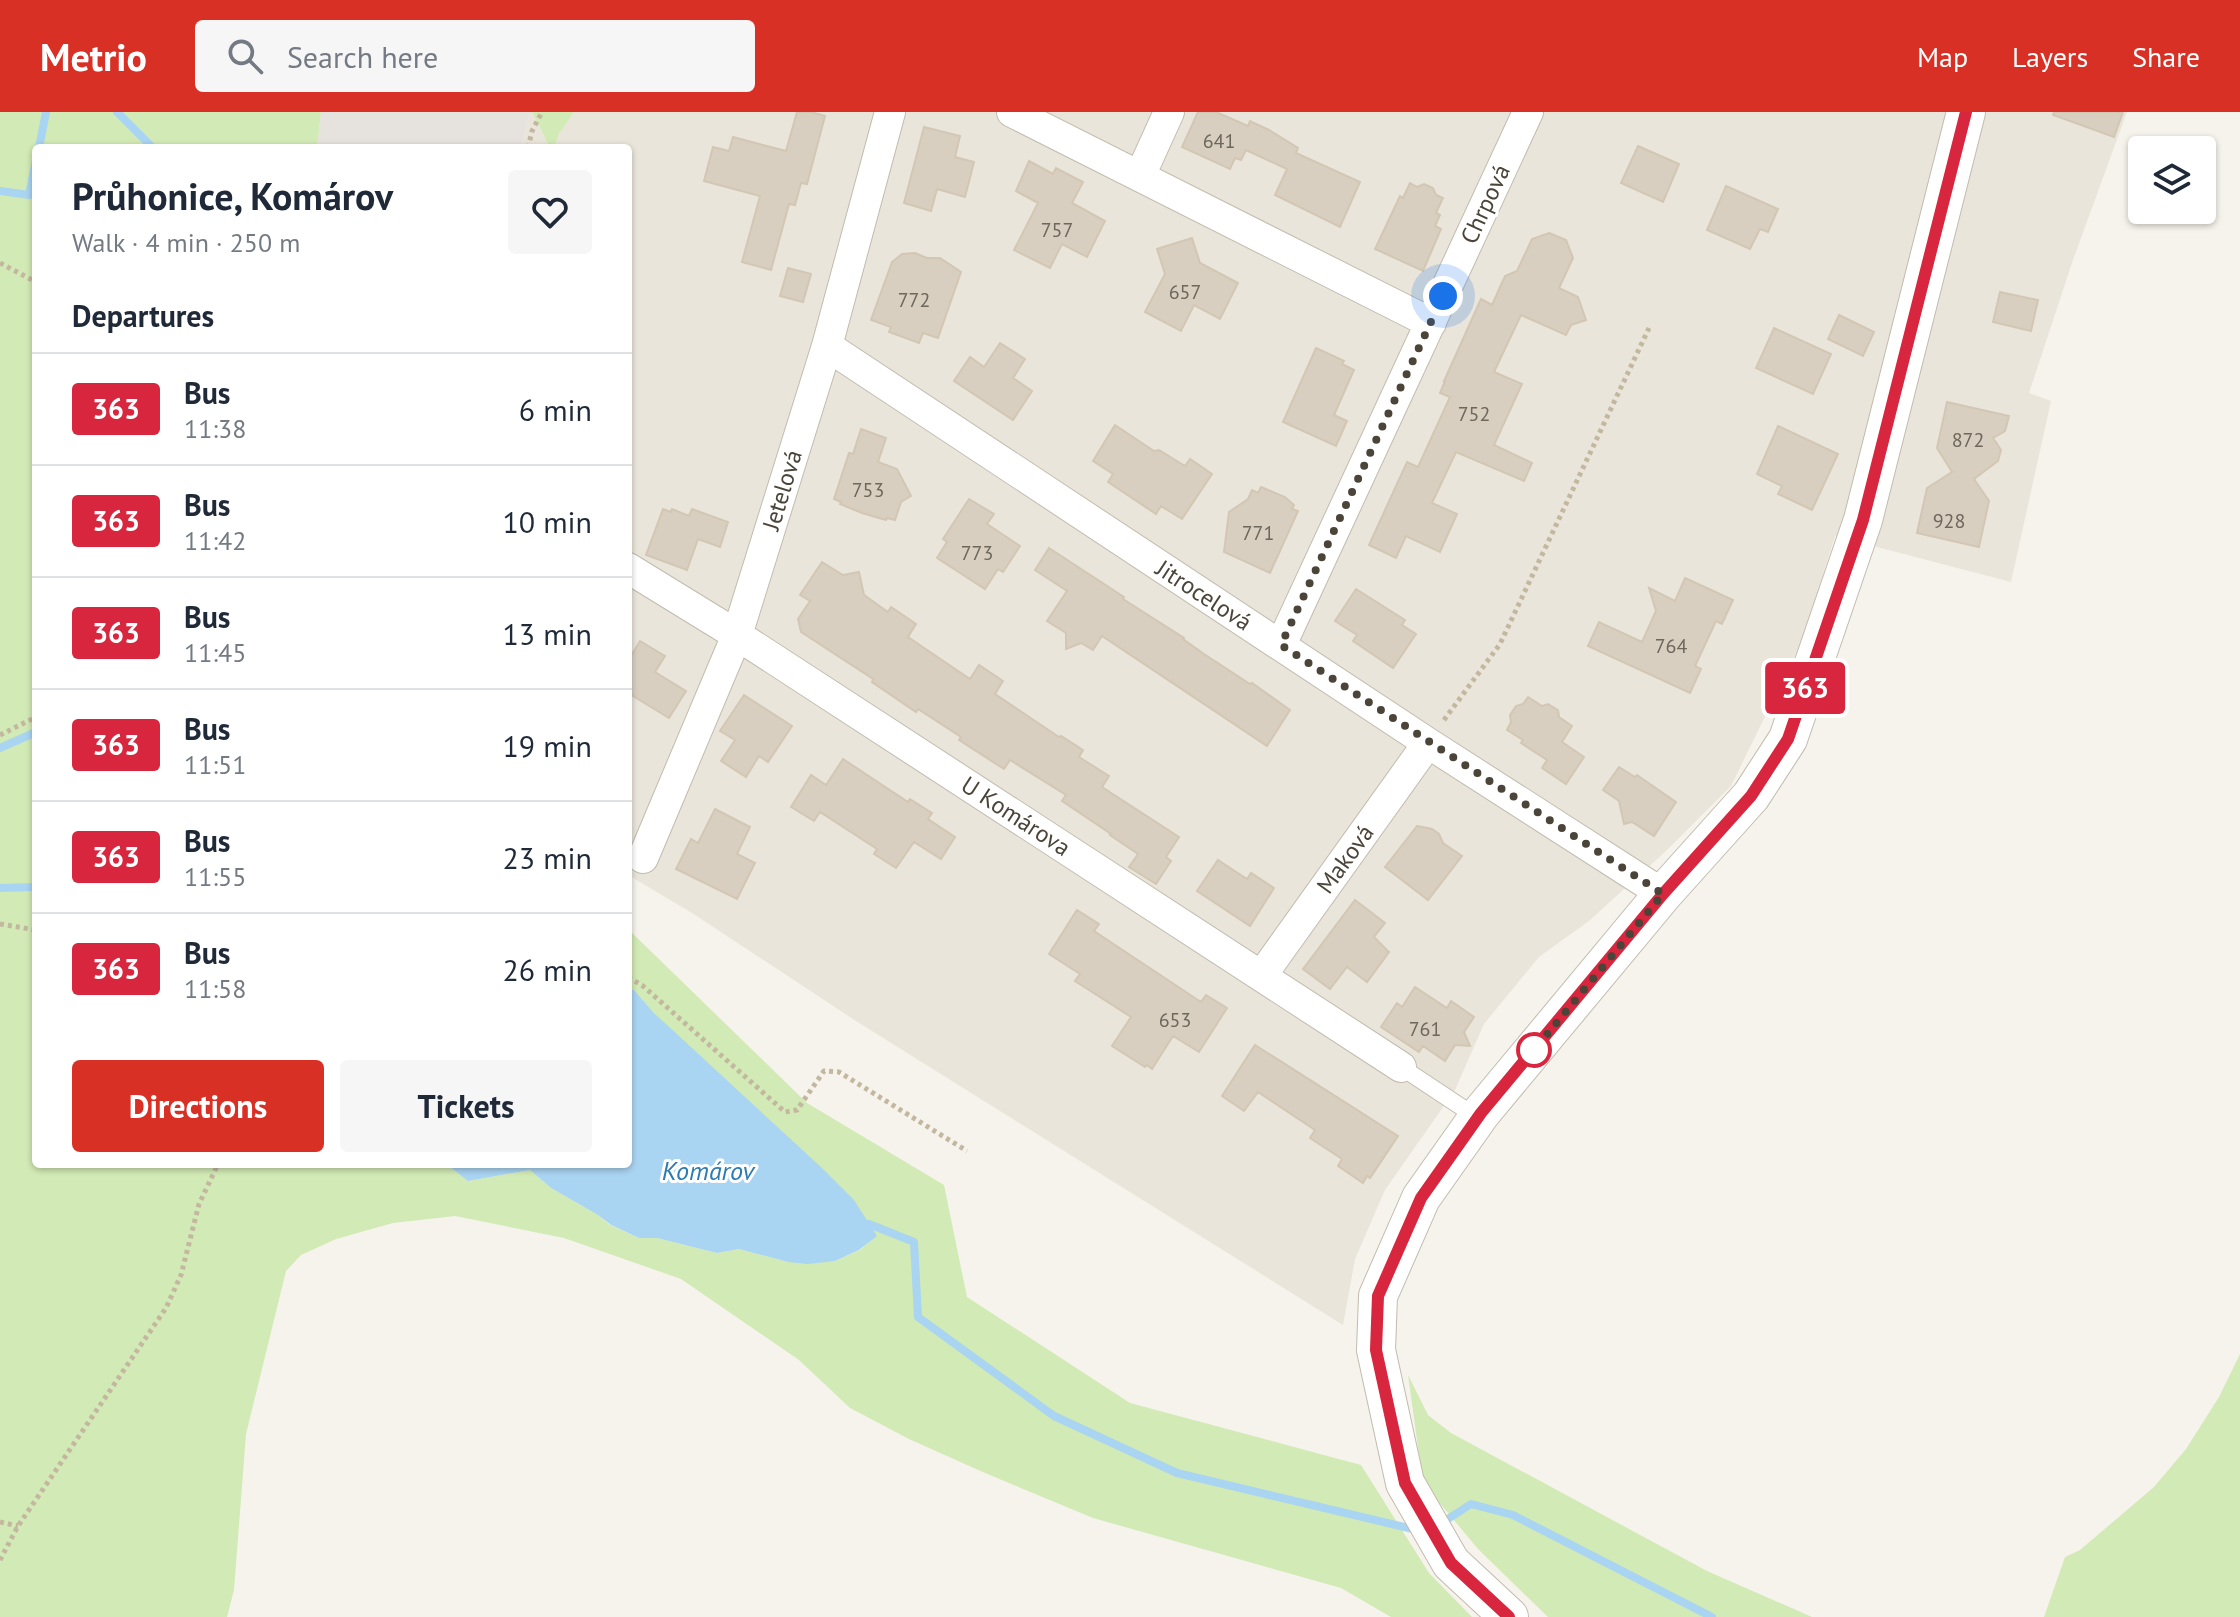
<!DOCTYPE html>
<html lang="en">
<head>
<meta charset="utf-8">
<style>
  :root { --surface:#fff; --page:#f6f6f7; --text:#1f2937; --muted:#747a83; --line:#e0e1e3; --accent:#d93025 }
  body { margin:0; font-family:"PT Sans",sans-serif; background:var(--page); color:var(--text); height:100vh; display:flex; flex-direction:column; font-size:30px; white-space:nowrap }
  * { box-sizing:border-box; margin:0 }
  p { font-size:26px; color:var(--muted) }
  .icon { flex:none; width:44px; height:44px; fill:none; stroke:currentColor; stroke-width:2; stroke-linecap:round; stroke-linejoin:round }
  .map { position:relative; flex:1; overflow:hidden }
  .drawer { position:absolute; left:32px; top:32px; width:600px; height:1024px; display:flex; flex-direction:column; background:var(--surface); border-radius:8px; box-shadow:0 2px 6px #0004 }
  .drawer>* { flex:none }
  .badge { padding:0 16px; border-radius:6px; font-size:28px; line-height:52px }
  .controls { position:absolute; left:2128px; top:24px; display:grid; gap:16px }
  .controls a { display:grid; place-items:center; width:88px; height:88px; border-radius:8px; background:var(--surface); box-shadow:0 2px 6px #0004; font-size:40px }
  .you { position:absolute; width:40px; height:40px; margin:-20px; border:6px solid #fff; border-radius:50%; background:#1a73e8; box-shadow:0 0 0 12px #1a73e833 }
  .map>.badge { position:absolute; translate:-50% -50%; box-shadow:0 0 0 4px #fff }
  h2 { padding:0 40px; font-size:30px; line-height:72px }
  .round { display:grid; place-items:center; flex:none; width:84px; height:84px; border-radius:8px; background:var(--page) }
  .head { display:flex; align-items:center; justify-content:space-between; height:136px; padding:0 40px }
  h1 { font-size:38px; font-weight:800; line-height:60px }
  .cta { display:flex; gap:16px; margin-top:auto; padding:16px 40px }
  .cta a { flex:1; height:92px; border-radius:8px; background:var(--accent); color:#fff; font-size:32px; font-weight:800; line-height:92px; text-align:center }
  .cta a+a { background:var(--page); color:var(--text) }
  ul { padding:0; list-style:none }
  li { display:flex; align-items:center; gap:24px; height:112px; padding:0 40px; border-top:2px solid var(--line) }
  li div { flex:1 }
  li b { display:block; font-size:30px }
  li em { font-style:normal }
  li .badge { min-width:88px; font-weight:700; text-align:center }
  header { display:flex; align-items:center; gap:48px; box-sizing:border-box; height:112px; padding:0 40px; background:var(--accent); color:#fff }
  header strong { font-size:38px }
  nav { display:flex; gap:44px; margin-inline-start:auto; font-size:28px }
  .search { width:560px; height:72px; background:var(--page); display:flex; align-items:center; gap:20px; box-sizing:border-box; padding:0 28px; border-radius:8px; color:var(--muted); font-size:30px }
  .map>svg:first-child { display:block }
</style>
</head>
<body>
<header>
<strong>Metrio</strong>
<div class="search"><svg class="icon" aria-label="search" viewBox="0 0 24 24"><circle cx="10" cy="10" r="6"/><path d="M15 15l6 6"/></svg>Search here</div>
<nav><a>Map</a><a>Layers</a><a>Share</a></nav>
</header>
<div class="map">
<svg width="2240" height="1505" viewBox="0 0 2240 1505">
  <rect width="100%" height="100%" fill="#f6f3ec"/>
  <path fill="#eae5da" d="M530,0H532L550,36H521Z
    M574,0H2127L2073,148L2029,281L2051,289L2011,470L1835,424L1802,529L1731,674L1667,738L1589,809L1539,845L1484,912L1455,978L1385,1078L1355,1147L1343,1213L856,909L692,801L628,763V36H554L559,22Z"/>
  <path fill="#e6e2dd" d="M321,0H530L521,36H317Z"/>
  <path fill="#d2eab5" d="M0,0H321L317,36H36V1052H446L468,1069L530,1058L551,1076L598,1103L610,1113L639,1126H657L717,1141L739,1137L788,1150L835,1149L860,1138L876,1124L654,901L635,879L628,875V817L807,991L944,1073L967,1185L1130,1291L1361,1353L1429,1461L1472,1505H1391L1341,1476L1093,1406L985,1361L909,1327L850,1296L799,1248L681,1167L564,1126L455,1104L393,1111L336,1127L301,1143L286,1159L246,1322L234,1478L227,1505H0Z
    M532,0H574L559,22L554,36H550Z
    M2240,1242V1505H2044L2065,1445L2080,1438L2154,1375L2186,1337L2219,1285Z
    M1408,1263L1428,1303L1451,1321L1707,1459L1812,1505H1548L1478,1437L1423,1371Z"/>
  <path fill="#a9d4f2" d="M628,875L635,879L654,901L822,1056L854,1088L877,1124L859,1138L835,1149L808,1152L788,1150L739,1137L717,1141L657,1126H639L611,1113L598,1103L551,1076L530,1058L468,1069L446,1052H628Z"/>
  <g fill="none" stroke-linecap="round" stroke-linejoin="round">
    <path stroke="#a9d4f2" stroke-width="8" d="M117,0L153,36
      M39,36L46,0
      M0,79L29,83L36,48
      M0,636L36,620
      M0,776L36,775
      M869,1112L914,1130L918,1205L1054,1304L1177,1361L1417,1418
      M1440,1412L1471,1392L1513,1403L1712,1505"/>
  </g>
  <path fill="#d8cfc1" stroke="#d3c7b4" stroke-width="2" d="M797,0H811L825,4L807,72L801,71L795,93L789,92L771,158L742,150L760,84L704,69L713,35L729,39L733,25L786,39Z
    M1198,0H1216L1248,14L1250,9L1269,18L1298,36L1296,41L1360,70L1340,115L1275,83L1287,57L1246,38L1241,48L1235,46L1230,57L1182,35Z
    M2054,0H2123L2114,25L2053,3Z
    M924,15L960,24L955,45L974,50L965,85L937,77L931,99L904,91Z
    M1638,34L1679,52L1663,90L1621,71Z
    M1029,49L1053,62L1056,56L1083,70L1072,91L1105,109L1087,145L1062,132L1050,156L1014,138L1038,91L1016,79Z
    M1410,71L1417,75L1424,72L1433,76L1436,83L1443,86L1436,101L1440,103L1435,114L1441,117L1423,159L1375,137L1400,84L1403,86Z
    M1726,74L1778,97L1768,120L1760,117L1750,137L1707,118Z
    M1549,121L1566,128L1573,146L1559,176L1578,185L1586,208L1571,213L1566,223L1521,203L1494,260L1522,272L1494,333L1532,351L1524,369L1456,340L1432,391L1457,402L1440,440L1406,424L1396,446L1369,433L1407,350L1418,355L1450,285L1440,281L1445,269H1444L1481,187L1492,193L1505,164L1517,159L1532,127Z
    M1192,126L1200,151L1238,171L1220,207L1194,193L1181,219L1145,200L1165,162L1157,137Z
    M915,141L927,146H940L961,160L938,226L923,221L919,231L889,220L891,215L871,208L892,150L902,142Z
    M788,156L811,162L803,190L780,184Z
    M2000,180L2038,188L2031,219L1993,210Z
    M1839,203L1874,220L1863,244L1828,227Z
    M1774,216L1831,242L1813,282L1756,256Z
    M1000,231L1025,247L1013,266L1032,279L1013,308L954,269L970,245L984,255Z
    M1316,236L1344,249L1342,252L1354,258L1334,303L1347,309L1336,334L1283,310Z
    M1947,290L2009,304L2005,319L1993,326L2001,338L1998,349L1974,367L1989,389L1979,435L1917,421L1927,376L1952,360L1937,336Z
    M1115,313L1154,339L1159,338L1185,354L1190,347L1212,362L1182,407L1161,394L1156,402L1108,370L1113,362L1093,349Z
    M1778,314L1838,342L1812,398L1778,382L1782,374L1757,362Z
    M861,317L886,326L878,350L897,357L911,384L901,390L895,408L887,406L886,408L862,401L840,392L841,390L834,387L849,341L853,342Z
    M1261,375L1285,385L1294,393L1292,397L1298,399L1270,461L1224,440L1229,400L1248,387L1252,378L1258,381Z
    M969,387L994,402L987,412L1020,434L1003,460L998,457L985,477L937,446L947,430L943,427Z
    M663,397L671,400L672,397L689,404L692,397L728,410L720,435L698,427L687,458L646,443Z
    M1049,436L1124,485L1123,487L1184,526L1183,527L1204,542L1250,572L1252,571L1290,598L1267,634L1102,524L1093,538L1081,531L1066,537V521L1047,509L1067,479L1035,458Z
    M822,450L843,463L859,460L864,483L888,500L891,495L916,512L908,525L970,567L979,553L1003,569L995,582L1059,625L1061,624L1083,638L1079,645L1109,664L1102,675L1179,725L1166,745L1171,749L1156,772L1129,755L1138,742L1110,723L1111,722L1062,689L1066,683L1010,648L1004,657L959,628L961,625L918,597L916,600L872,570L873,567L801,520L798,507L810,489L800,483Z
    M1685,466L1733,488L1722,512L1716,509L1695,554L1701,557L1690,581L1588,534L1599,510L1642,530L1656,499L1649,476L1675,489Z
    M1356,477L1405,508L1402,513L1416,522L1393,556L1353,529L1357,523L1335,509Z
    M640,529L665,544L655,560L686,579L669,606L628,581V549Z
    M744,583L792,614L768,650L759,644L746,665L721,649L735,628L720,619Z
    M1528,585L1542,594L1548,592L1558,598L1559,605L1572,614L1562,630L1584,645L1566,672L1542,656L1547,648L1521,631L1523,628L1507,618L1511,610L1510,603L1516,594L1523,592Z
    M843,647L908,690L910,687L932,701L928,707L955,725L941,747L914,730L896,756L874,742L877,737L820,700L814,709L791,695L811,663L826,673Z
    M1619,655L1635,665L1637,663L1676,690L1654,724L1632,710L1624,712L1619,689L1603,678Z
    M715,697L750,715L737,742L755,751L737,787L676,757L691,727L698,731Z
    M1417,714L1432,717L1439,722L1443,731L1462,744L1428,788L1385,755Z
    M1218,748L1247,767L1251,761L1274,776L1250,814L1197,779Z
    M1355,788L1385,811L1374,825L1389,840L1367,870L1347,855L1330,877L1303,857Z
    M1077,798L1099,812L1094,819L1201,890L1206,883L1227,896L1199,940L1173,924L1152,957L1147,953L1145,955L1112,934L1131,905L1075,869L1080,862L1049,842Z
    M1415,875L1447,896L1451,889L1474,905L1464,920L1470,934L1455,933L1445,949L1423,934L1419,940L1381,915L1397,891L1402,895Z
    M1255,933L1398,1024L1370,1066L1367,1064L1363,1071L1338,1054L1342,1047L1310,1026L1315,1018L1258,980L1244,999L1222,984Z"/>
  <g fill="none" stroke-linecap="round" stroke-linejoin="round">
    <defs>
      <path id="service" d="M1401,955L1478,1006"/>
      <path id="minor" d="M1012,0L1431,211
        M1140,64L1169,0
        M827,234L1428,631L1663,782
        M628,456L737,523L1401,955
        M1281,533L1528,0
        M643,746L737,523L827,234L890,0
        M1262,863L1428,631"/>
      <path id="tertiary" d="M1509,1505L1451,1451L1405,1371L1376,1238L1378,1184L1421,1086L1481,1001L1663,782L1751,684L1788,627L1863,408L1966,0"/>
    </defs>
    <use href="#service" stroke="#c2bbae" stroke-width="18"/>
    <use href="#minor" stroke="#c2bbae" stroke-width="32"/>
    <use href="#tertiary" stroke="#c2bbae" stroke-width="40"/>
    <path stroke="#c4b79f" stroke-width="5" stroke-dasharray="4 4" stroke-linecap="butt" d="M528,36L532,19L542,0
      M0,151L36,170
      M1444,608L1500,532L1649,216
      M0,623L36,605
      M0,812L36,818
      M628,865L643,874L785,1000L797,998L824,959L839,960L967,1039
      M0,1410L18,1414
      M0,1448L18,1414L166,1196L181,1163L199,1092L218,1052"/>
    <use href="#service" stroke="#fff" stroke-width="16"/>
    <use href="#minor" stroke="#fff" stroke-width="30"/>
    <use href="#tertiary" stroke="#fff" stroke-width="38"/>
  </g>
  <g fill="none" stroke-linecap="round" stroke-linejoin="round">
    <defs>
      <path id="line" d="M1509,1505L1451,1451L1405,1371L1376,1238L1378,1184L1421,1086L1481,1001L1663,782L1751,684L1788,627L1863,408L1966,0"/>
    </defs>
    <use href="#line" stroke="#fff" stroke-width="18"/>
    <use href="#line" stroke="#d7263d" stroke-width="12"/>
    <path stroke="#4b4439" stroke-width="8" stroke-dasharray="0 14.4" d="M1443,184L1281,533L1663,782L1534,938"/>
  </g>
  <circle fill="#fff" stroke="#d7263d" stroke-width="4" cx="1534" cy="938" r="16"/>
  <g text-anchor="middle" dominant-baseline="central" stroke-width="6" stroke-linejoin="round" paint-order="stroke">
    <g font-size="20" fill="#6e675b">
      <text x="1219" y="29">641</text>
      <text x="1057" y="118">757</text>
      <text x="1185" y="180">657</text>
      <text x="914" y="188">772</text>
      <text x="1474" y="302">752</text>
      <text x="1968" y="328">872</text>
      <text x="868" y="378">753</text>
      <text x="1949" y="409">928</text>
      <text x="1258" y="421">771</text>
      <text x="977" y="441">773</text>
      <text x="1671" y="534">764</text>
      <text x="1175" y="908">653</text>
      <text x="1425" y="917">761</text>
    </g>
    <g font-size="24" fill="#4b4439" stroke="#fff">
      <text transform="translate(1485 92) rotate(-65)">Chrpová</text>
      <text transform="translate(782 378) rotate(-73)">Jetelová</text>
      <text transform="translate(1204 483) rotate(33)">Jitrocelová</text>
      <text transform="translate(1016 704) rotate(33)">U Komárova</text>
      <text transform="translate(1345 747) rotate(-54)">Maková</text>
    </g>
    <g font-size="26" font-style="italic" fill="#2e7ab2" stroke="#fff">
      <text x="708" y="1058">Komárov</text>
    </g>
  </g>
</svg>
<div class="controls">
<a><svg class="icon" aria-label="layers" viewBox="0 0 24 24"><path d="M12 4l9 5-9 5-9-5zM3 14l9 5 9-5"/></svg></a>
</div>
<div class="you" style="left:1443px;top:184px"></div>
<b class="badge" style="left:1805px;top:576px;background:#d7263d;color:#fff">363</b>
<section class="drawer">
<div class="head"><div><h1>Průhonice, Komárov</h1><p>Walk · 4 min · 250 m</p></div><a class="round"><svg class="icon" aria-label="heart" viewBox="0 0 24 24"><path d="M12 20l-8-8c-3-5 5-10 8-4 3-6 11-1 8 4z"/></svg></a></div>
<h2>Departures</h2>
<ul>
<li><span class="badge" style="background:#d7263d;color:#fff">363</span><div><b>Bus</b><p>11:38</p></div><em>6 min</em></li>
<li><span class="badge" style="background:#d7263d;color:#fff">363</span><div><b>Bus</b><p>11:42</p></div><em>10 min</em></li>
<li><span class="badge" style="background:#d7263d;color:#fff">363</span><div><b>Bus</b><p>11:45</p></div><em>13 min</em></li>
<li><span class="badge" style="background:#d7263d;color:#fff">363</span><div><b>Bus</b><p>11:51</p></div><em>19 min</em></li>
<li><span class="badge" style="background:#d7263d;color:#fff">363</span><div><b>Bus</b><p>11:55</p></div><em>23 min</em></li>
<li><span class="badge" style="background:#d7263d;color:#fff">363</span><div><b>Bus</b><p>11:58</p></div><em>26 min</em></li>
</ul>
<div class="cta"><a>Directions</a><a>Tickets</a></div>
</section>
</div>
</body>
</html>
